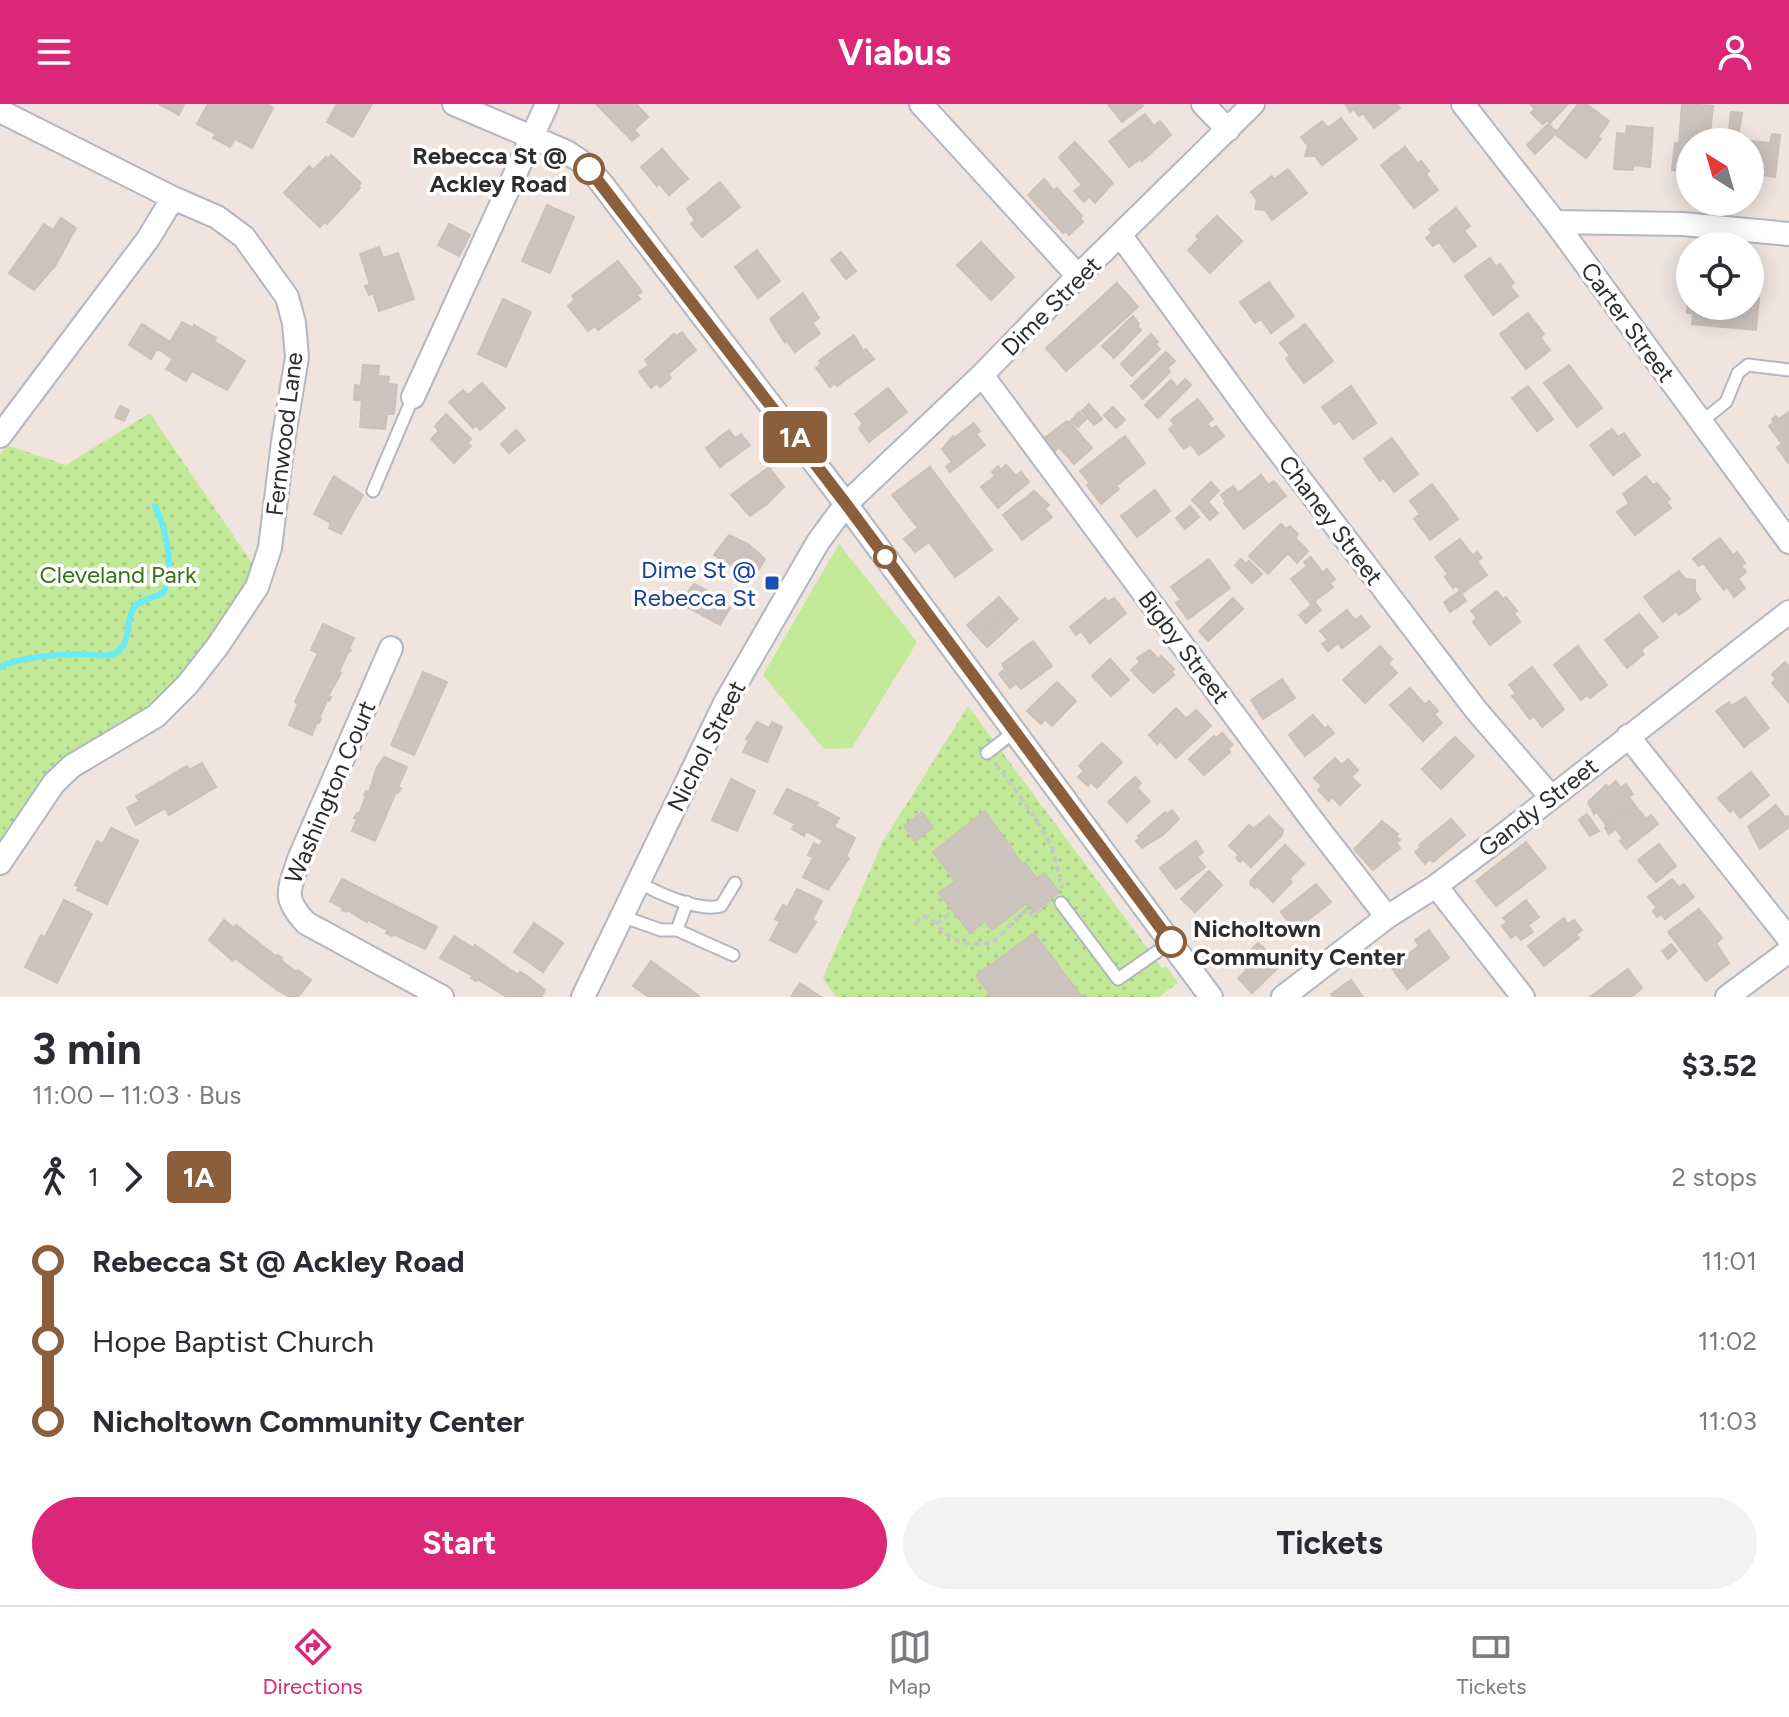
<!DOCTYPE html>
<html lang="en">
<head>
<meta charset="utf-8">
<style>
  :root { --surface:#fff; --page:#f2f2f3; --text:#2b2b33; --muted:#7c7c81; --line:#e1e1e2; --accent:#db2777 }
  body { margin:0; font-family:Figtree,sans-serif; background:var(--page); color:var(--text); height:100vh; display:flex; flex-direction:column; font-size:30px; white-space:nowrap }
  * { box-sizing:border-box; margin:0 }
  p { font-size:26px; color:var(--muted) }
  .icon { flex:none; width:44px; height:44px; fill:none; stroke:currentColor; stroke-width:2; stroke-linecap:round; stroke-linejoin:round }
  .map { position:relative; height:893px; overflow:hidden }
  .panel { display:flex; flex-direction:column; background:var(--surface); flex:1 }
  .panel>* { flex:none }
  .badge { padding:0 16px; border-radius:6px; font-size:28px; line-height:52px }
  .needle { width:52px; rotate:323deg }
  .tools { position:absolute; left:1676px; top:24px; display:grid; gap:16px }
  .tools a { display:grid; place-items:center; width:88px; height:88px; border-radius:50%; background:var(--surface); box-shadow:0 4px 20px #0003; font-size:40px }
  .map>.badge { position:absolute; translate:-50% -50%; box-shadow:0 0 0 4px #fff }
  .legs { display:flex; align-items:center; gap:12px; height:88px; padding:0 32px; font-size:26px }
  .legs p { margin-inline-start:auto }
  .headline { display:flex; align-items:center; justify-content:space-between; height:136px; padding:0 32px }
  h1 { font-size:44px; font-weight:700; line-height:60px }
  .button { display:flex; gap:16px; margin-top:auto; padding:16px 32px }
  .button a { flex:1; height:92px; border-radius:48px; background:var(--accent); color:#fff; font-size:32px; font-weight:700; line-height:92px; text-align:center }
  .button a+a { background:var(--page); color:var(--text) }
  ul { padding:0 32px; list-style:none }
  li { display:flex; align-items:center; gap:28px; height:80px; font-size:30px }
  li i { display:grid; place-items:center; width:12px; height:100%; margin:0 10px; background:currentColor }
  li i::after { content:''; width:20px; height:20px; margin:-10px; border:6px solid; border-radius:50%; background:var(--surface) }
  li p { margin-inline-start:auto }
  li:first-child i { background:linear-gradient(#0000 50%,currentColor 0) }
  li:last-child i { background:linear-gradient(currentColor 50%,#0000 0) }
  header { display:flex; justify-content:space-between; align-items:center; height:104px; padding:0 32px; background:var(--accent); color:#fff; font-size:36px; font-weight:700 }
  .menu { display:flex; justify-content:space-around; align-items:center; height:112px; border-top:2px solid var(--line); background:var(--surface); font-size:22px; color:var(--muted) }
  .menu a { display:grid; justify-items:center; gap:4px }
  .menu .on { color:var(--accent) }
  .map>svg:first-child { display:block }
</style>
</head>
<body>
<header><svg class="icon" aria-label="menu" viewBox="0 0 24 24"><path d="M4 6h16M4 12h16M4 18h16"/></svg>Viabus<svg class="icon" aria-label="person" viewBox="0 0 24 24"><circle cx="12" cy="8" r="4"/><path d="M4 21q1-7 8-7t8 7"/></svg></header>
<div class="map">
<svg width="1789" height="893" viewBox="0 0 1789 893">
  <defs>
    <pattern id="grass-dots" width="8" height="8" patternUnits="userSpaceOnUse" patternTransform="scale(2)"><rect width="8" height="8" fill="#c1e998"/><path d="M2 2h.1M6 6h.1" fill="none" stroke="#a6c883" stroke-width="1.8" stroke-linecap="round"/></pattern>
  </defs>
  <rect width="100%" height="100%" fill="#efe5de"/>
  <path fill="url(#grass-dots)" d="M150,309L256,465L215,536L162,602L63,660L0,747V350L6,341L66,361Z
    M968,602L1162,864L1166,862L1178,879L1159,893H836L823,874L882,739Z"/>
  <path fill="#c1e998" d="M839,440L917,538L852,644L824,645L763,571Z"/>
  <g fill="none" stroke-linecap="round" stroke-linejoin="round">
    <path stroke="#6beaf7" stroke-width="6" d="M0,563C19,553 59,550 81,550C91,550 103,554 113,550C132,542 125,522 132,507C138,494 154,495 164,488C174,461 167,428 155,402"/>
  </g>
  <path fill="#cbc3bd" stroke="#cbc1b7" stroke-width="2" d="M159,0H184L179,11Z
    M208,0H266L273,4L252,44L235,35L230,43L213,34L216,30L197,20Z
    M337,0H372L353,33L327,18Z
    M596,0H636L648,13L634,26L639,31L632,37Z
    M1108,0H1141L1143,2L1122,18Z
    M1345,0H1396L1400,4L1374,24L1363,9L1359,12L1355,7L1358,2L1350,8Z
    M1530,0H1568L1550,19L1547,16L1543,20L1531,9L1535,5Z
    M1578,0H1586L1609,17L1598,33L1601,35L1586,54L1555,30Z
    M1682,0L1713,2L1709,38H1690V68L1672,66L1675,39H1679Z
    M1731,8L1742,9L1739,28L1729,27Z
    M1145,10L1154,22L1160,17L1171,31L1142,57L1140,55L1129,63L1109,37Z
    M1341,14L1357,35L1322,61L1315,52H1305L1308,42L1301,33L1322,17L1328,24Z
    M1548,20L1557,28L1535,50L1527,41Z
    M1627,22L1653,24L1650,63L1633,61V66L1614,65L1617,29L1626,30Z
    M1772,30L1780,31L1775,73L1763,71L1762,79L1750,77V38L1741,36L1770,39Z
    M1075,38L1113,79L1095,99L1089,92L1084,98L1074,87L1082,81L1059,53Z
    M1405,43L1418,60L1421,57L1429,67L1426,70L1438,86L1414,104L1381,61Z
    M662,45L688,75L669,91L659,79L657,82L641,63Z
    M331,51L361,79L358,82L360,84L327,120L324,118L320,123L284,89L309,62L313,66L326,53L328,55Z
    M1288,65L1307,89L1272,116L1265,106L1255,105L1257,96L1251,88L1272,72L1274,75Z
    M1044,75L1054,87L1057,84L1082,112L1080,114L1083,118L1069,131L1066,127L1063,129L1028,91Z
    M720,78L740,103L702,133L691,120L695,116L687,105Z
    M547,101L574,113L550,169L522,157Z
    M1456,104L1470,122L1464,126L1476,142L1454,158L1439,138L1433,142L1426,134L1432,129L1429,125Z
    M1217,112L1242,137L1210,169L1188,146L1199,135L1196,132Z
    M61,114L76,124L55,162L34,186L9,169L44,120L53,126Z
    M449,120L470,131L459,152L438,141Z
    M981,138L1014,173L991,196L957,161Z
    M379,143L383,154L398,149L414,195L379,207L373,189L369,191L365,182L370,180L360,150Z
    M757,146L780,177L758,194L735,163Z
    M841,148L856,167L846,175L831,156Z
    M1490,154L1496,163L1500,160L1514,179L1510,182L1518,192L1493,211L1465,172Z
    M618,157L642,188L637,191L640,195L598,226L595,222L588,227L568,202L575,196L572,192Z
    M1269,178L1294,212L1271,229L1261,215L1255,219L1240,198Z
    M1117,179L1138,203L1066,267L1046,244Z
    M803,189L819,214L812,219L820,229L795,248L787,237L785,239L770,215Z
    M1750,193L1759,194L1756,226L1692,220L1693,209H1687L1688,195L1690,202H1750Z
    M503,195L531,208L506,263L478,250Z
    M1528,209L1544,230L1540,233L1550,246L1526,265L1500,230Z
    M1133,212L1139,220L1137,222L1141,226L1114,254L1102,242Z
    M182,218L193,224L194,221L216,234L214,237L245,257L227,286L192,267L186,277L166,265L173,255L164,249L157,245L151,255L129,241L142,220L170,238Z
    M1305,220L1333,257L1304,279L1286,255L1290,252L1280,239Z
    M682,228L696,246L668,270L671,274L660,283L657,279L651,284L639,268L649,261L645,256L674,230L676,232Z
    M1151,230L1158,238L1155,240L1160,245L1132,272L1121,260Z
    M854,231L863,247L866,245L874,255L837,282L835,279L830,283L816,264L821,260L819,257Z
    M1166,248L1175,257L1167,264L1170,268L1143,295L1131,282Z
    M363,261L379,262L378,272L389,273L388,280L397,281L394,310H387L385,325L360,323L362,296H354L355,281L361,282Z
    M1569,261L1602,304L1577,323L1544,279Z
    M1185,275L1191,281L1158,314L1145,301L1171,276L1177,283Z
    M482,279L505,304L480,326L476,321L473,324L449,298L463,286L468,291Z
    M1351,282L1376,319L1353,335L1340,317L1334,320L1322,303Z
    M1528,282L1553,315L1537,327L1512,294Z
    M888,284L907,308L869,338L859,324L863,320L855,310Z
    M1198,295L1213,315L1207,320L1212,325L1216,322L1224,332L1199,351L1191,340L1184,345L1169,325L1174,321L1171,316Z
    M1089,300L1102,315L1094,321L1082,307Z
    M120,302L129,306L124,317L115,313Z
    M1113,303L1125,316L1116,324L1104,311Z
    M1079,308L1086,315L1078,323L1074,319L1072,321L1092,344L1074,360L1059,343L1055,347L1043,335L1067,317L1069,319Z
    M1789,308V358L1788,359L1777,343L1782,340L1769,322L1774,318L1772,315L1776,312L1779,315Z
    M446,310L471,335L467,339L471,342L454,359L431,335L439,327L435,322Z
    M974,319L980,327L976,330L985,341L950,368L946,363L952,358L942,345L953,332L954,334Z
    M1612,325L1618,333L1624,329L1640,351L1613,371L1590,341Z
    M516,326L525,336L509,349L501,340Z
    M729,326L735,334L741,330L750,341L720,363L706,344Z
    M1125,332L1145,359L1116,382L1119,385L1101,400L1087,381L1090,379L1080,367Z
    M1392,334L1418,370L1394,388L1384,374L1380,377L1364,355Z
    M1006,361L1016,372L1021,368L1029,378L998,404L981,383L995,372L992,368L998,362L1001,366Z
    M769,363L784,383L767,400L750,412L731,391Z
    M930,363L992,446L955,473L929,438L915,448L904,435L918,424L892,391Z
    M1261,371L1268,381L1274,377L1286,392L1244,425L1224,399L1226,398L1221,391L1233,382L1238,389Z
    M334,372L363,391L341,430L329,424L331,419L314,410Z
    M1646,372L1653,381L1657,379L1670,395L1666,398L1671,404L1635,431L1617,408L1629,399L1623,390Z
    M1211,378L1219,387L1208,398L1218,409L1210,416L1192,396Z
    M1432,380L1458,415L1430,436L1414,415L1420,410L1410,397Z
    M1155,386L1170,407L1137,433L1121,412Z
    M1034,387L1049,401L1045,405L1052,413L1022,436L1003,411Z
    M1190,402L1199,413L1185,425L1176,414Z
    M1281,420L1286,425L1290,422L1298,430L1295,434L1308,447L1297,459L1288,449L1268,470L1249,452Z
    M729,431L748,440L765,455L753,475L714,451Z
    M1720,434L1733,451L1737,448L1745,459L1741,462L1746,468L1738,475L1745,484L1734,493L1727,483L1724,486L1703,459L1699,462L1693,455Z
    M1460,435L1473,452L1477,448L1482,454L1477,457L1487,471L1462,489L1456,481L1453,484L1445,473L1448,470L1435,453Z
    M1311,453L1323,469L1327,465L1335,475L1330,479L1333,483L1311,500L1291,475L1307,462L1304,458Z
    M1209,455L1230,484L1188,515L1176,499L1181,496L1171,483Z
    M1241,455L1246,460L1249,457L1262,470L1252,479L1235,461Z
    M1679,467L1685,475L1695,476V487L1700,495L1679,511L1676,507L1663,518L1644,493Z
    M694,480L712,489L730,504L720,521L680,499Z
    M1460,487L1466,497L1450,508L1444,498Z
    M1497,487L1503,495L1506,493L1517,507L1514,509L1520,518L1490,541L1473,518L1477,514L1471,507Z
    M999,493L1008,504L977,532L967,521Z
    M1105,494L1108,498L1114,494L1126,509L1090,539L1081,527L1076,531L1070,523Z
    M1233,494L1243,505L1208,537L1199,527Z
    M1315,498L1321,506L1306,519L1299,511Z
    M1008,504L1018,515L987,543L977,532Z
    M1347,506L1355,516L1361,512L1370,523L1342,544L1338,539L1328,547L1322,540L1328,536L1320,527Z
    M1639,510L1658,533L1641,546L1644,550L1627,564L1605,536Z
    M323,520L354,534L349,545L351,546L347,550L339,568L341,569L339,573L328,592L331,593L329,597H327L319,614L321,615L319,619L317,618L312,631L289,621L298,600L295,598L318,549L311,546Z
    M1033,537L1052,562L1021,585L1016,579L1010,584L999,570L1005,565L1002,560Z
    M1380,542L1392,555L1388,559L1397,569L1365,599L1343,576Z
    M1578,542L1607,581L1590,594L1587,591L1581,596L1554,561Z
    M1150,546L1158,555L1161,552L1174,565L1171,568L1174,571L1153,589L1131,566L1140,558L1137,554Z
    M1110,555L1129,576L1111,592L1092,572Z
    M1785,558L1789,563V599L1772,579L1776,575L1772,570Z
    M1532,563L1564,605L1542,623L1534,612L1530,615L1512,592L1516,589L1509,581Z
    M423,568L447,578L414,651L391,641Z
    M1282,575L1295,594L1263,615L1251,596Z
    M1057,578L1076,597L1052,622L1045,615L1041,620L1027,607Z
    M1410,584L1425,601L1429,597L1438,607L1434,610L1442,619L1423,637L1390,601Z
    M1745,593L1769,624L1744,643L1716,607L1729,598L1732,602Z
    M1176,604L1186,615L1196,606L1211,622L1176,654L1160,637L1157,640L1149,631Z
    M1313,611L1325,625L1328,622L1334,629L1305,652L1289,631Z
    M757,618L769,624L772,618L782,623L767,658L743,648L749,636L746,635Z
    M1222,629L1233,641L1228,645L1230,648L1204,671L1189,655L1214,632L1216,634Z
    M1455,633L1474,652L1441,685L1422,665Z
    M1102,639L1122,658L1097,684L1091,678L1088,682L1078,673L1084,667L1079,662Z
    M384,653L407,663L398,683L401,684L398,689L396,688L375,737L352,727L357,715L354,714L357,709L359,710L366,692L364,691L366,687L369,688L377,663Z
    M1335,654L1342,661L1348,655L1358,666L1351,673L1360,681L1340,701L1332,693L1329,697L1318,686L1322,682L1314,674Z
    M202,659L216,683L169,711L165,704L136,721L127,704L139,697L136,692L187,662L189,666Z
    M1751,668L1769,691L1740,714L1733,705L1730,708L1718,694Z
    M1135,673L1141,679L1137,684L1150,697L1127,718L1108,698Z
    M731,675L755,687L737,727L712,716Z
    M1616,677L1621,684L1626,680L1633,690L1629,693L1634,700L1606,721L1597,708L1594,710L1588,698L1606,681L1608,684Z
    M787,685L818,699L816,702L839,714L834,723L855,734L846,752L849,754L828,786L803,773L813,754L808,751L814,739L820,742L823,736L806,727L804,732L792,725L795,720L774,709Z
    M1635,701L1646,715L1651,711L1658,720L1626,745L1620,737L1623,735L1616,725L1609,730L1605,724Z
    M1776,701L1785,713L1789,712V723L1760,745L1748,723Z
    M1172,706L1179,715L1163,731L1142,744L1136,737L1140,734L1138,732L1165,708L1167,710Z
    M985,707L1022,760L1025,758L1037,775L1044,769L1059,788L1034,808L1027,799L992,826L985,817L970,829L939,789L955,777L933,748Z
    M922,708L933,723L915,737L904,722Z
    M1587,710L1599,727L1590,732L1579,716Z
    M1269,712L1283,726L1282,731L1251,763L1243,755L1240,758L1236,754L1239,751L1229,742L1249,721L1253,725Z
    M1451,715L1465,731L1433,758L1430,755L1425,760L1415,748L1421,743L1419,741Z
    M1382,717L1398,730L1396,732L1400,736L1396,739L1400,744L1373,766L1354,745Z
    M111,724L138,737L107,800L77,786L79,783L75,781L97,737L103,740Z
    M1196,737L1203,748L1197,753L1205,763L1176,785L1160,764Z
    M1526,738L1546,764L1496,802L1476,777Z
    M1659,740L1676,762L1656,778L1638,756Z
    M1285,741L1304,760L1289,775L1292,778L1273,798L1257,782L1255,784L1250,780L1251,776Z
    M1209,767L1222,781L1195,808L1181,795Z
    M342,775L437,823L425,845L393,830L392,832L386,829L388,826L368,816L367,818L347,806L346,808L342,806L343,804L330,797Z
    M1672,775L1679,783L1684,780L1694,793L1665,815L1661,810L1657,813L1653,807L1657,804L1648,793Z
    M1316,780L1331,798L1295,826L1281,808Z
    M797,785L822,797L812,816L816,818L796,849L770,836L780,817L775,815L783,801L787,804Z
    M64,796L92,810L57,879L25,863L41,831L45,833Z
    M1526,796L1539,813L1528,821L1533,828L1521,836L1516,830L1511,834L1502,822L1507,818L1503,814Z
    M1699,805L1722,834L1716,839L1729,859L1706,877L1668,828Z
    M1564,814L1568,820L1574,816L1582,826L1576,830L1579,834L1544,862L1528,842Z
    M224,816L234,824L236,821L277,853L278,851L282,854L281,856L296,868L298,866L311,876L298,893H290L277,886L235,854L233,857L209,836Z
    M534,819L563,839L543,868L514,848Z
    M1429,826L1449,854L1407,885L1391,863L1419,842L1415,836Z
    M1034,829L1082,893H992L976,872Z
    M454,832L474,844L475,841L518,871L520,868L527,872L545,886L541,893H507L477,875L476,877L471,874L473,872L440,854Z
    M1258,839L1282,860L1252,889L1238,874L1247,866L1238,858Z
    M1671,840L1677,847L1668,855L1662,847Z
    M651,857L699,892V893H649L633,882Z
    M1628,865L1642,884L1631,893H1590Z
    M1351,876L1363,893H1333L1331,890Z
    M800,879L821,893H791Z"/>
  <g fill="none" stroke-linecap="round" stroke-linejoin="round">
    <defs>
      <path id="lane" d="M1701,318L1726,298L1738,269L1748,261L1789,266
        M373,387L413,293
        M987,649L1014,628
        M638,778C658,789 698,808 721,802L735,779
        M1061,799L1118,875L1171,838
        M621,812L661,826H677L733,851
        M677,826L687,798"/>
      <path id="street" d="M454,0L567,48L586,61L602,80L846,400L1211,893
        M921,0L1078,172
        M1203,0L1228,26
        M1463,0L1555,118L1789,438
        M0,7L173,94L217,113L244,133L287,193L294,219L297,253L283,338L270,444L257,483L217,543L187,581L156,612L72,662L54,679L0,759
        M1555,118L1683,120L1789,130
        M1121,132L1255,316L1476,606L1551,693
        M982,271L1312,716L1387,813
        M413,293L547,0
        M0,332L148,135L173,94
        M391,544L299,755C289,787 282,793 306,819L442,893
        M1628,632L1789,835
        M1436,782L1523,893
        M583,893L725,599L818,438L846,400L982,271L1078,172L1253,0
        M1283,893L1387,813L1436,782L1501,733L1789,508
        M1727,893L1789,847"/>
    </defs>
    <use href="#lane" stroke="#b2b7c1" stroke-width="15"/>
    <use href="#street" stroke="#b2b7c1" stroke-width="26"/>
    <path stroke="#c8c8c8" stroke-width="4" stroke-dasharray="6 4" stroke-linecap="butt" d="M996,660L1033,710L1052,743L1062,784
      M916,820L923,812L928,813C954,837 955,841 992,839L1027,805L1032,811L1047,801
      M936,820L953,807"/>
    <use href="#lane" stroke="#fff" stroke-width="11"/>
    <use href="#street" stroke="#fff" stroke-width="22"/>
  </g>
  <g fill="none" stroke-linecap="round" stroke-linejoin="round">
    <defs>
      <path id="line-1" d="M589,65L846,400L1171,838"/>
    </defs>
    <use href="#line-1" stroke="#fff" stroke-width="18"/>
    <use href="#line-1" stroke="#8b5e3c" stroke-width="12"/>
  </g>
  <g fill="#fff" stroke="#8b5e3c" stroke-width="4">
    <circle cx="589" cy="65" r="14"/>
    <circle cx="885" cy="453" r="10"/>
    <circle cx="1171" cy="838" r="14"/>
  </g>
  <rect fill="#1a4fb4" stroke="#fff" stroke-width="3" x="764" y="471" width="16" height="16" rx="4"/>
  <g text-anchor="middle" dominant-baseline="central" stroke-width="7" stroke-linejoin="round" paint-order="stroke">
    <g font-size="24" font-weight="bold" fill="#2d2d2d" stroke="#fff" text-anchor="end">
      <text x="567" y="51">Rebecca St @<tspan x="567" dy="28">Ackley Road</tspan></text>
      <text x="1193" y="824" text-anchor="start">Nicholtown<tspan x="1193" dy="28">Community Center</tspan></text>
    </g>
    <g font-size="24" fill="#2d2d2d" stroke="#fff">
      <text transform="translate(1051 202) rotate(-45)">Dime Street</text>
      <text transform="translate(1628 218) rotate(54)">Carter Street</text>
      <text transform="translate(284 330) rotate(-83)">Fernwood Lane</text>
      <text transform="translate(1331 416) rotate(53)">Chaney Street</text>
      <text transform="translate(1184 543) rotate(53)">Bigby Street</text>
      <text transform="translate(706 642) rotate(-63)">Nichol Street</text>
      <text transform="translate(330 688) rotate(-67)">Washington Court</text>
      <text transform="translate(1538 703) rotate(-38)">Gandy Street</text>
    </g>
    <g font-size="24" fill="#164399" stroke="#fff" text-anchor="end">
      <text x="756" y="465">Dime St @<tspan x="756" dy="28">Rebecca St</tspan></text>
    </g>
    <g font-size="24" fill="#387116" stroke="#fff">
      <text x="118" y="470">Cleveland Park</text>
    </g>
  </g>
</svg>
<div class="tools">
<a><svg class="needle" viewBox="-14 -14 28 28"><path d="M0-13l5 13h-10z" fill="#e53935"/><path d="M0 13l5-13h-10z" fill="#7c7c81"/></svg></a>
<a><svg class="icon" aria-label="locate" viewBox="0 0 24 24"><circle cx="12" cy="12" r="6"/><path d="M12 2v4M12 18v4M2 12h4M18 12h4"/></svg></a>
</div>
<b class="badge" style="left:795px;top:333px;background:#8b5e3c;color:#fff">1A</b>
</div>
<section class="panel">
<div class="headline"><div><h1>3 min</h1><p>11:00 – 11:03 · Bus</p></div><b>$3.52</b></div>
<div class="legs"><svg class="icon" aria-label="walk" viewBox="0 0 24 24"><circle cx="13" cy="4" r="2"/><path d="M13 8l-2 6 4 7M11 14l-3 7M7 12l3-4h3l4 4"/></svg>1<svg class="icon" aria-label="forward" viewBox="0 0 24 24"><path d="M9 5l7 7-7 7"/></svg><b class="badge" style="background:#8b5e3c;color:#fff">1A</b><p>2 stops</p></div>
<ul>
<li><i style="color:#8b5e3c"></i><b>Rebecca St @ Ackley Road</b><p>11:01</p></li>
<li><i style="color:#8b5e3c"></i><span>Hope Baptist Church</span><p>11:02</p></li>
<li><i style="color:#8b5e3c"></i><b>Nicholtown Community Center</b><p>11:03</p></li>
</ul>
<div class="button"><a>Start</a><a>Tickets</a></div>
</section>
<nav class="menu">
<a class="on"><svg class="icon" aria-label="directions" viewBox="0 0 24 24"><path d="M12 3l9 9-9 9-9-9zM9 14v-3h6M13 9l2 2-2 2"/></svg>Directions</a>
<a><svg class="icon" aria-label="map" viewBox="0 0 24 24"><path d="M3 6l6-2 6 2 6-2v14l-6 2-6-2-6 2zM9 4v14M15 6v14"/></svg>Map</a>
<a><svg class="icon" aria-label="tickets" viewBox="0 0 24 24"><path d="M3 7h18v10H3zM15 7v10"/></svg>Tickets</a>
</nav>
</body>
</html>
